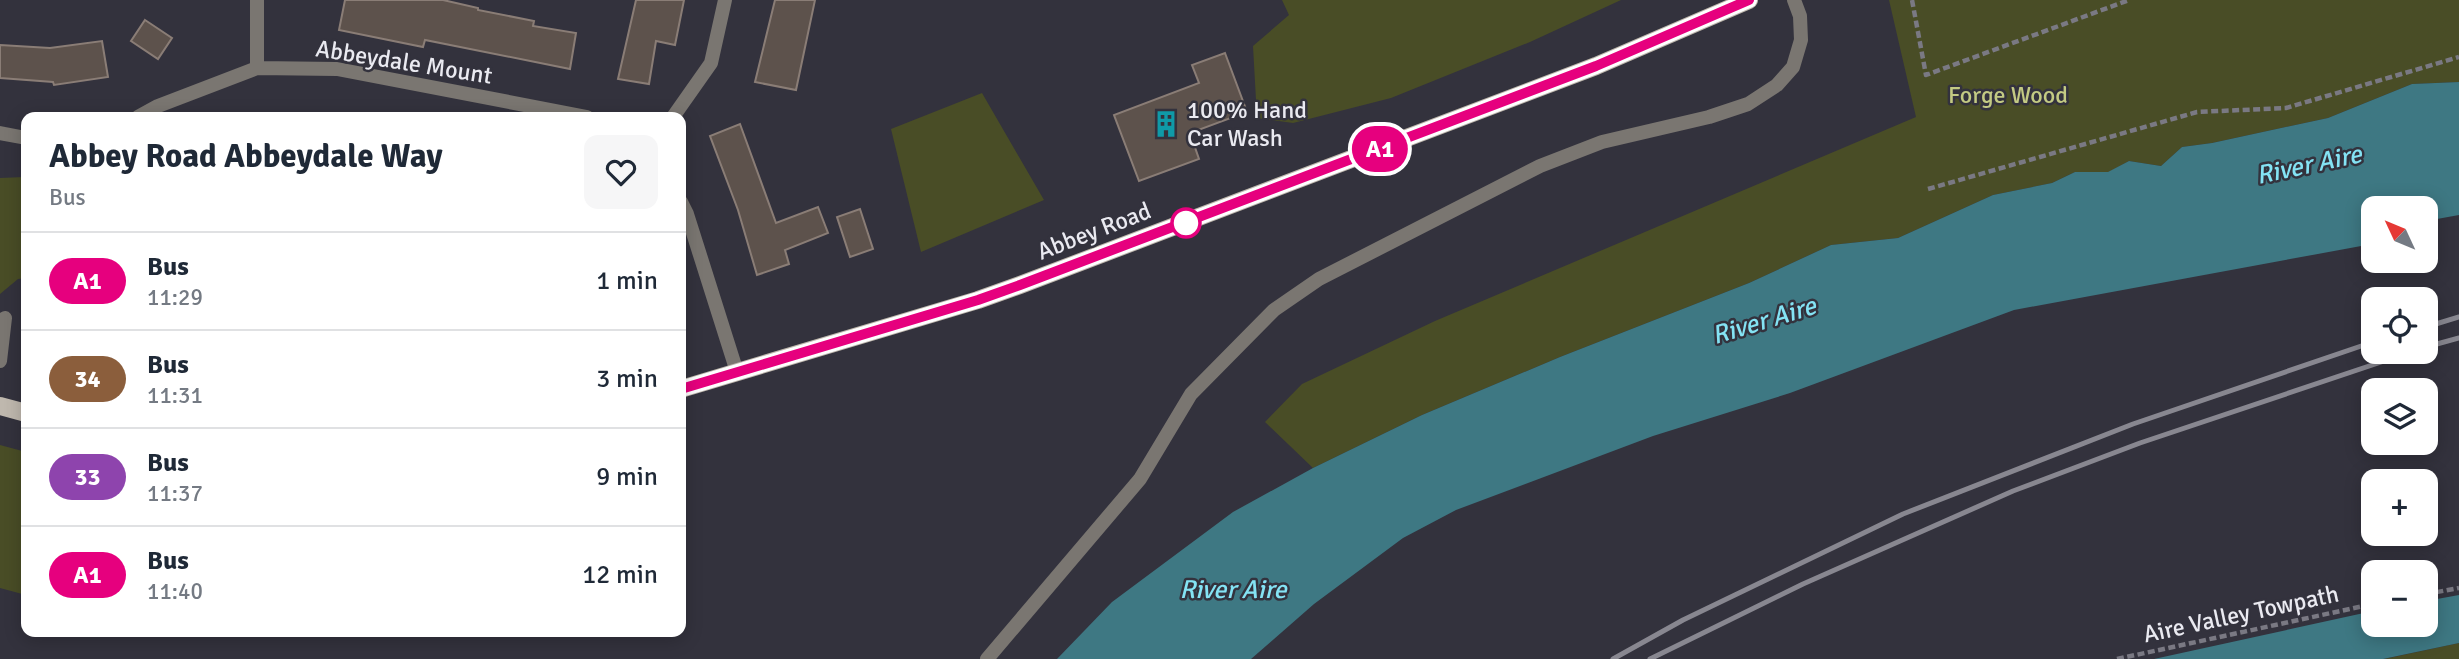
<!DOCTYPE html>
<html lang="en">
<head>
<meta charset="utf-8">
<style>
  :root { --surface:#fff; --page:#f6f6f7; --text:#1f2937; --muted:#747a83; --line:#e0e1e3 }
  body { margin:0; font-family:Signika,sans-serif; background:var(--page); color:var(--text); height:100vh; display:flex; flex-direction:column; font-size:26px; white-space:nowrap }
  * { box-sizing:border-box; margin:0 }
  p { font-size:23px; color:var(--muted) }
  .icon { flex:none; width:38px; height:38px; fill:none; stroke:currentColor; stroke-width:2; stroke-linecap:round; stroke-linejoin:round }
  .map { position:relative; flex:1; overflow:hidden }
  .sheet { position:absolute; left:21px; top:112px; width:665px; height:525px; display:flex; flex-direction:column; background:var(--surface); border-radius:14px; box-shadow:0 4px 18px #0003 }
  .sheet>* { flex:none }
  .badge { padding:0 14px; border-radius:23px; font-size:24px; line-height:46px }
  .needle { width:46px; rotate:314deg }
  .tools { position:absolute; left:2361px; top:196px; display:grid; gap:14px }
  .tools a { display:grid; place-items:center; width:77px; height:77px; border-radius:14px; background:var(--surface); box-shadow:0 4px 18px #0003; font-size:35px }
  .map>.badge { position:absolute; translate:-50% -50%; box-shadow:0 0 0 4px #fff }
  .round { display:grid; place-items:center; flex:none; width:74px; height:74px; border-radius:14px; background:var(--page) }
  .overview { display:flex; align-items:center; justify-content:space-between; height:119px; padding:0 28px }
  h1 { font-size:33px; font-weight:700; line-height:52px }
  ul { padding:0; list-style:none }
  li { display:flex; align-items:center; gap:21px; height:98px; padding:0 28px; border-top:2px solid var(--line) }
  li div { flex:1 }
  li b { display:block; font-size:26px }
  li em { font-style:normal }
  li .badge { min-width:77px; font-weight:700; text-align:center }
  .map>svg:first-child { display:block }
</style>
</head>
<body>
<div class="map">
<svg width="2459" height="659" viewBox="0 0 2459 659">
  <rect width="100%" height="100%" fill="#33323d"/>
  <path fill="#494d26" d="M1282,0H1621L1530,42L1391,98L1293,123L1257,118L1253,46L1289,15Z
    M1889,0H2459V82L2412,84L2328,118L2212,143L2182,147L2161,166L2129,161L2109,172H2075L2052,183L1993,195L1898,238L1831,245L1749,283L1560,357L1422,415L1313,468L1265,422L1302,384L1435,321L1916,117Z
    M982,93L1044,200L921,252L891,129Z
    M25,177L26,278L18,279L0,294V178Z
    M0,445L26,452V595L0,588Z
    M2459,643V659H2383L2389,658Z"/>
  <path fill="#3e7883" d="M2459,82V215L2426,221V208H2373L2372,244L2014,310L1790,393L1653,436L1456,510L1403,538L1314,604L1251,659H1057L1112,602L1233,512L1313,468L1422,415L1560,357L1749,283L1831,245L1898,238L1993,195L2052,183L2075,172H2108L2129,161L2161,166L2182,147L2212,143L2328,118L2412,84Z
    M2459,595V643L2383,659H2154L2373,611V625H2426V601Z"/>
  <path fill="#5d524c" stroke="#8a7d76" stroke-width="2" d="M345,0H443L478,8V10L534,21L533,26L576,33L570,69L425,40L423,47L339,30Z
    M636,0H684L675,45L656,41L649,84L618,79Z
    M775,0H815L796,90L755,82Z
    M145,20L172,38L158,59L131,41Z
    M102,41L108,77L54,85L53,82L0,78V45L50,48Z
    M1225,53L1247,112L1190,133L1199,159L1139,181L1114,115L1199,83L1192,65Z
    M740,124L776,223L818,207L828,233L785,250L789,264L757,275L738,210L710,136Z
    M860,209L873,249L850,257L837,217Z"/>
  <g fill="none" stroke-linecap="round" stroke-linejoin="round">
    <path stroke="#7a7983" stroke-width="4.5" stroke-dasharray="7 3.5" stroke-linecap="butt" d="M1912,0L1926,75L2129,0
      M1928,189L2197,112L2286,108L2459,57
      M2426,594L2459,588
      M2117,659L2373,604"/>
    <path stroke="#7a7671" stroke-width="14" d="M0,361L5,318
      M987,659L1140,479L1191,394L1274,310L1319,279L1540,166L1602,142L1709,117L1748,104L1777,85L1793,67L1801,40L1800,16L1794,0"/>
    <path stroke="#7a7671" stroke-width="14" d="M257,0V68
      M138,117L158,106L257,68L337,69L587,117
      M673,117L711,63L725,0
      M0,133L26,138
      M681,202L687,214L737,372"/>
    <path stroke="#bfb8ae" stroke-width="18" d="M681,389L978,300L1020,285L1596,66L1749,0
      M0,406L26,413"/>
    <path stroke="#888790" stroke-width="5" d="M2426,327L2459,317
      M2426,347L2459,338
      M1613,659L1683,620L1903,514L2133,424L2373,342
      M1650,659L1803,584L2013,491L2140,443L2411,352"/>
  </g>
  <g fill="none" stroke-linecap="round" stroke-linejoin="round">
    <defs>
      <path id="line" d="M681,389L978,300L1020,285L1596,66L1749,0"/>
    </defs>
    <use href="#line" stroke="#fff" stroke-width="16"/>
    <use href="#line" stroke="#e6007e" stroke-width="10"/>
  </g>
  <defs>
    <symbol id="building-bare" viewBox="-9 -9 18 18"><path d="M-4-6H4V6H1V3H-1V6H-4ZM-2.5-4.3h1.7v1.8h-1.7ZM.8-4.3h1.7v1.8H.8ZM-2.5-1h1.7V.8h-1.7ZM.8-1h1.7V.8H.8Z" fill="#0f9aa8" stroke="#33323d" stroke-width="2.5" paint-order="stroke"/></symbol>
  </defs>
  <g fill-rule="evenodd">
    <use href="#building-bare" x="1147" y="105" width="38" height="38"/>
  </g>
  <circle fill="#fff" stroke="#e6007e" stroke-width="3.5" cx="1186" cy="223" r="14"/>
  <g text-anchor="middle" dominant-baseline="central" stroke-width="5" stroke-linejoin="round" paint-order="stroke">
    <g font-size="24" fill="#eaeaf1" stroke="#33323d">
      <text transform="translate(404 62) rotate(9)">Abbeydale Mount</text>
      <text transform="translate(1094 231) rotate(-21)">Abbey Road</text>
      <text transform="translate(2241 614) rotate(-12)">Aire Valley Towpath</text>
    </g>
    <g font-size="24" fill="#c3ca83" stroke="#33323d">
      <text x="2008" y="95">Forge Wood</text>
    </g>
    <g font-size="24" fill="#eaeaf1" stroke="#33323d" text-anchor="start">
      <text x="1187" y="110">100% Hand<tspan x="1187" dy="28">Car Wash</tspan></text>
    </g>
    <g font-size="26" font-style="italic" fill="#84e3f4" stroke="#33323d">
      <text transform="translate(2309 165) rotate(-12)">River Aire</text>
      <text transform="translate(1764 321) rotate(-17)">River Aire</text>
      <text x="1233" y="590">River Aire</text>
    </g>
  </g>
</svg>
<div class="tools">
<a><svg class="needle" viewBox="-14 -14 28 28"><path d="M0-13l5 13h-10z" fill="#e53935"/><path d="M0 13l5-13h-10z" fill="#747a83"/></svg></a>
<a><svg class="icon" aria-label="locate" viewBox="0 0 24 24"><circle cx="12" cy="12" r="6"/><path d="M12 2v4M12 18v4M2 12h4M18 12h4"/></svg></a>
<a><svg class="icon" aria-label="layers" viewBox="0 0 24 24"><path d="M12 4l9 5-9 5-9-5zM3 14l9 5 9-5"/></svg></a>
<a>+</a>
<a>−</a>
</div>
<b class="badge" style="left:1380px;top:149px;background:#e6007e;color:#fff">A1</b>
<section class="sheet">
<div class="overview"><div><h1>Abbey Road Abbeydale Way</h1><p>Bus</p></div><a class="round"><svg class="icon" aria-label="heart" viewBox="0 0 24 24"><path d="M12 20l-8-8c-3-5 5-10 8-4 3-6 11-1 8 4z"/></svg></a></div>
<ul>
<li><span class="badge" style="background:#e6007e;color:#fff">A1</span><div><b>Bus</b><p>11:29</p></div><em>1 min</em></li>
<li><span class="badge" style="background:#8b5e3c;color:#fff">34</span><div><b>Bus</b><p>11:31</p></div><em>3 min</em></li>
<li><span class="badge" style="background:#8e44ad;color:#fff">33</span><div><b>Bus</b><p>11:37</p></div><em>9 min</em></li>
<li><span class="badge" style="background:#e6007e;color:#fff">A1</span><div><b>Bus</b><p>11:40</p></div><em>12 min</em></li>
</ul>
</section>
</div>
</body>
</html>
